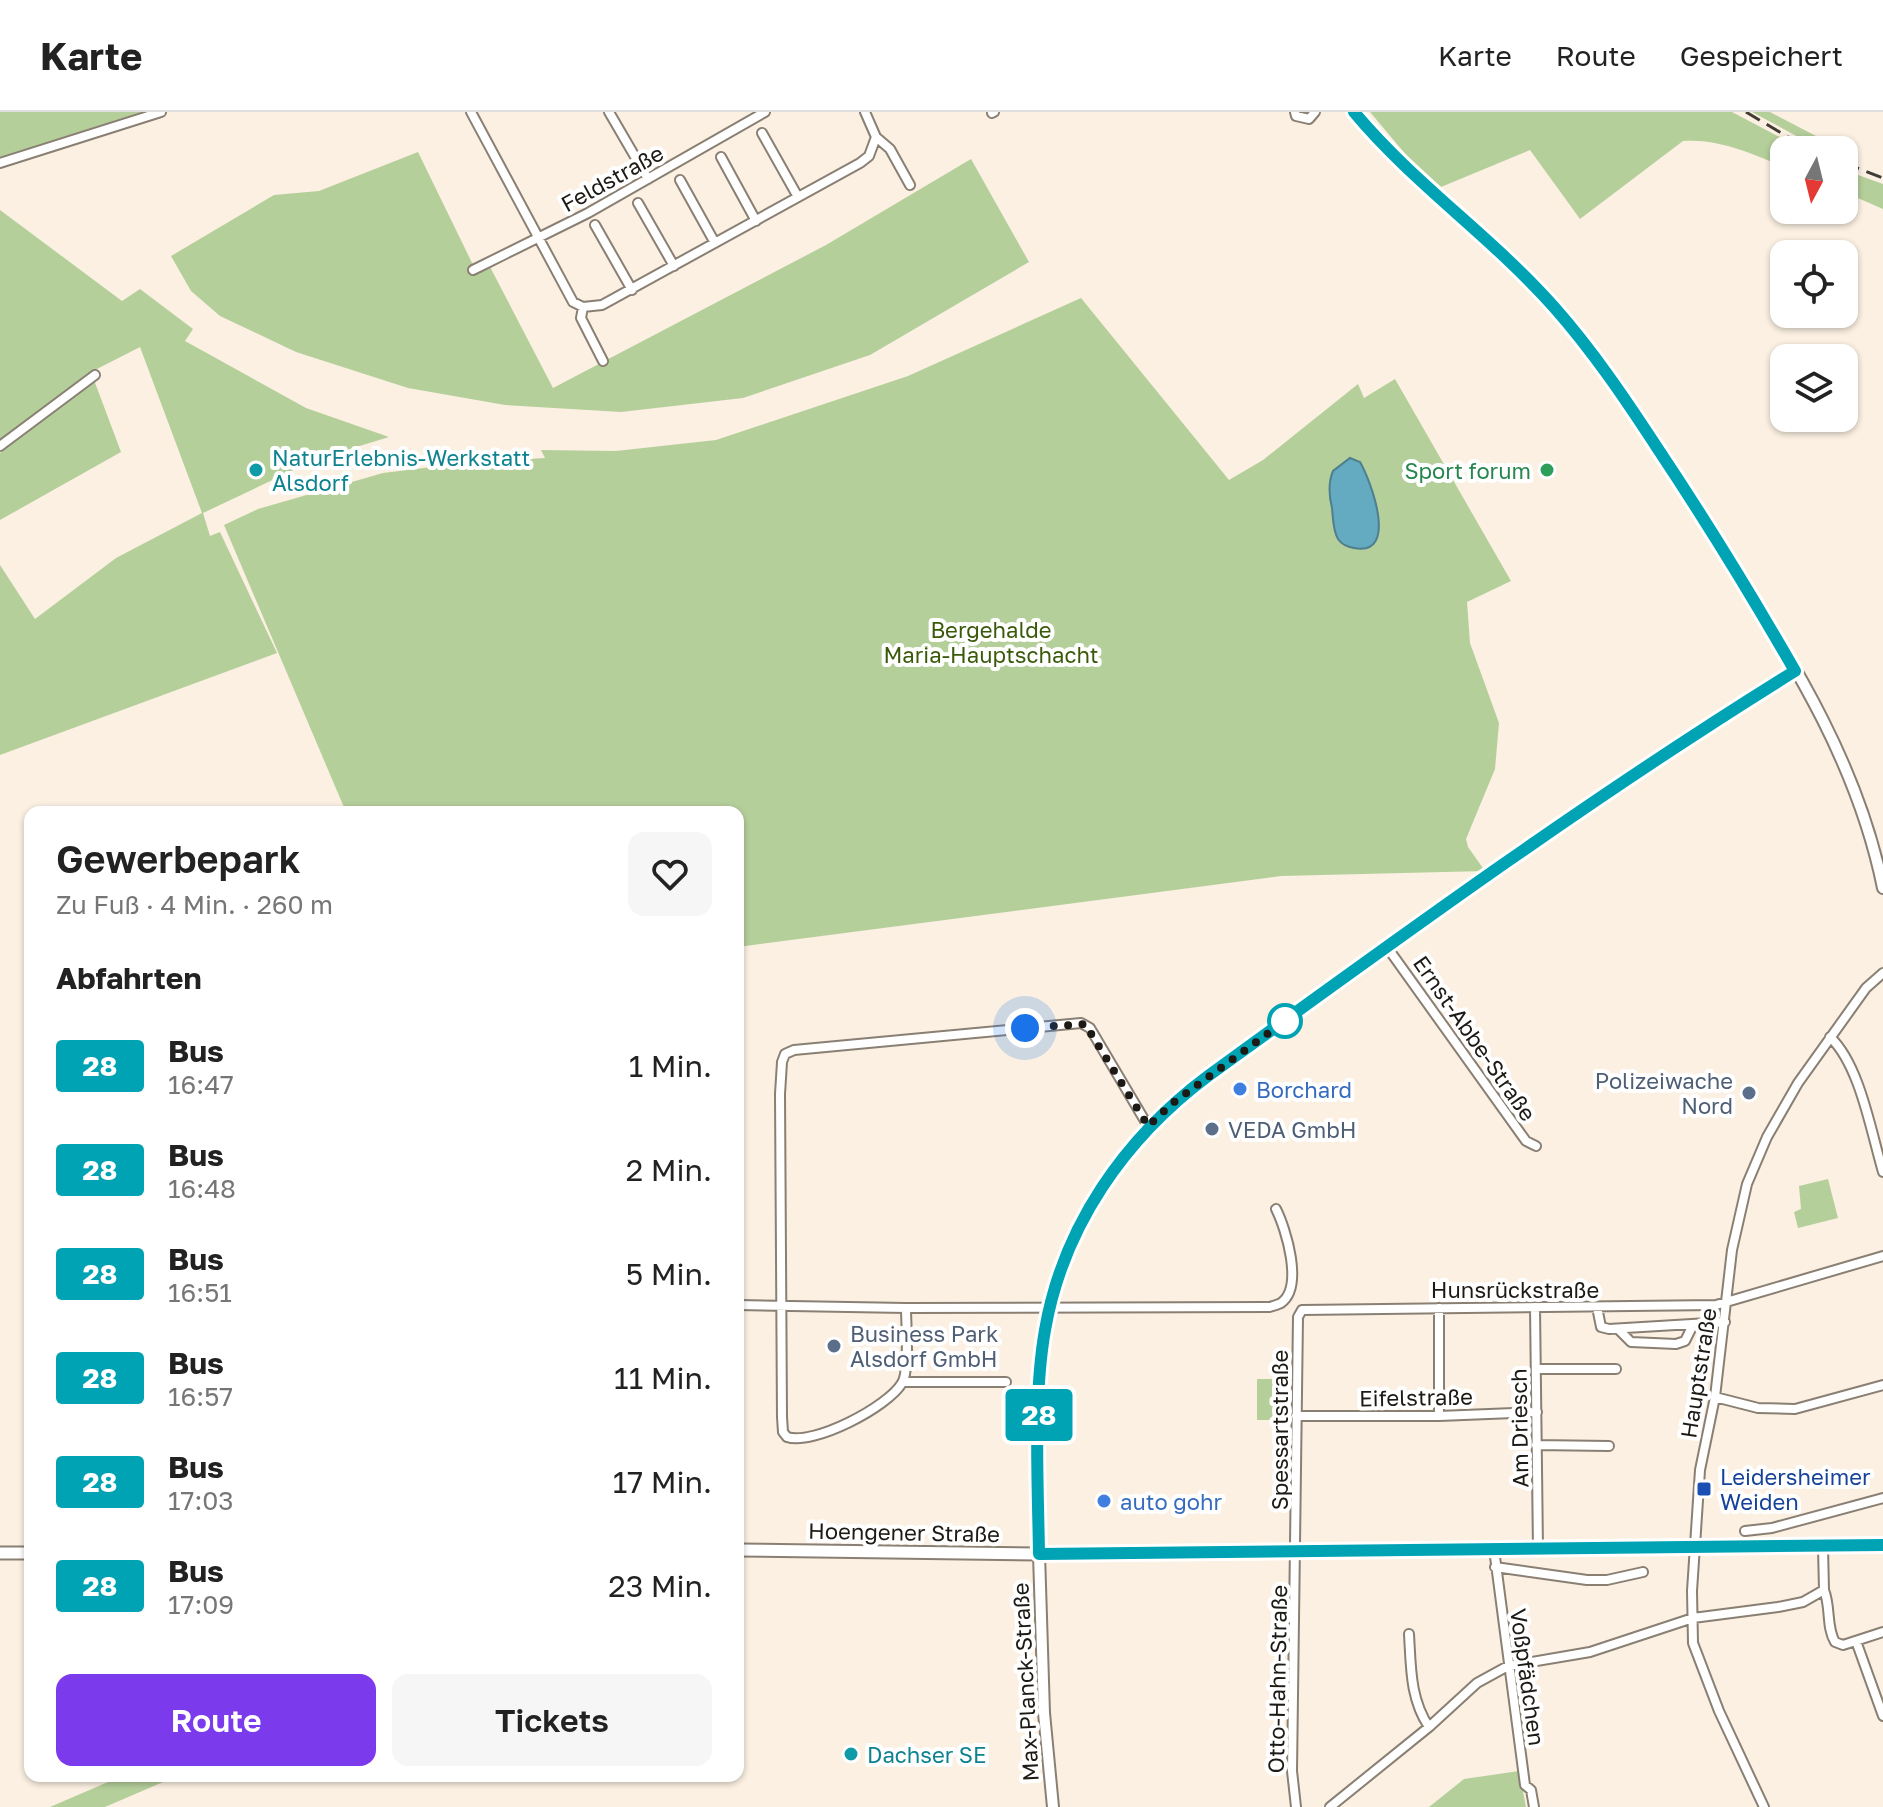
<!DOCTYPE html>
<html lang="de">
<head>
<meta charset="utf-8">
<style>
  :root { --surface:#fff; --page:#f6f6f6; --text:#222; --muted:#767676; --line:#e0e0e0; --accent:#7c3aed }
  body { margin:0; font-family:"Golos Text",sans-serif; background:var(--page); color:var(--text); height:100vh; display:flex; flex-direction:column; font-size:30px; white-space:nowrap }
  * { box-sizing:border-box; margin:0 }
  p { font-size:26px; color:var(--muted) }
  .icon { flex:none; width:44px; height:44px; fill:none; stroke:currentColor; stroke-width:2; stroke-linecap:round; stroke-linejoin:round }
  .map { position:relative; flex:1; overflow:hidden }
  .details { position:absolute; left:24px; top:694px; width:720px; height:976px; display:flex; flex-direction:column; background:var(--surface); border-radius:16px; box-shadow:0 2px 6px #0004 }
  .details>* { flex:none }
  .badge { padding:0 16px; border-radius:6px; font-size:28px; line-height:52px }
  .needle { width:52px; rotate:187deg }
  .tools { position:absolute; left:1770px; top:24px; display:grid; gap:16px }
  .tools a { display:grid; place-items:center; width:88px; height:88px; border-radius:16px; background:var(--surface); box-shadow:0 2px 6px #0004; font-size:40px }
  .you { position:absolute; width:40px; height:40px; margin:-20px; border:6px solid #fff; border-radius:50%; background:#1a73e8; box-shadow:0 0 0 12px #1a73e833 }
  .map>.badge { position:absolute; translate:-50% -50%; box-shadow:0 0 0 4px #fff }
  h2 { padding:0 32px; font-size:30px; line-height:72px }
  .round { display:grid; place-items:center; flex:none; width:84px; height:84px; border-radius:16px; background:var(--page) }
  .headline { display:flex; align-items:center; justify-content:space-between; height:136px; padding:0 32px }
  h1 { font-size:38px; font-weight:600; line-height:60px }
  .cta { display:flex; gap:16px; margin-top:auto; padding:16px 32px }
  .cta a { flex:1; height:92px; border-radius:16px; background:var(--accent); color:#fff; font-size:32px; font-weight:600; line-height:92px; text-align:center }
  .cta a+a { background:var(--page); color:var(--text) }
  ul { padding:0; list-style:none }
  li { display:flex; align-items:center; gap:24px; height:104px; padding:0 32px }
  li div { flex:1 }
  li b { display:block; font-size:30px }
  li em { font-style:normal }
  li .badge { min-width:88px; font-weight:700; text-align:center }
  header { display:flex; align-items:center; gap:48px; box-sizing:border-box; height:112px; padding:0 40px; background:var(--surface); border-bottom:2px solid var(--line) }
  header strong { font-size:38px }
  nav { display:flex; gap:44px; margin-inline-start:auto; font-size:28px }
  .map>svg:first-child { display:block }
</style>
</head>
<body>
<header>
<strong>Karte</strong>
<nav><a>Karte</a><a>Route</a><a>Gespeichert</a></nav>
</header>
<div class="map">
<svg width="1883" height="1695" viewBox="0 0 1883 1695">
  <rect width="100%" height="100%" fill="#fbf0e2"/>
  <path fill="#b5cf9b" d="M0,0H142L0,47Z
    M1370,0H1732L1804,38H1784V55C1753,42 1718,26 1683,29L1580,107L1530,38L1441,75L1407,44Z
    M1752,0H1770L1843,38H1824L1815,34Z
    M418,40L476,159L489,153L553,276L826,133L971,47L1029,150L870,243L743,286L621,300L505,293L408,276L296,240L220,204L191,179L171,144L274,83L319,79Z
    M1844,58L1883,72V97L1844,80Z
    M0,98L122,189L140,177L193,217L185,229L306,296L389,325L317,347L203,401L210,424L220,420L277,541L0,643V453L35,507L116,446L202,401L140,235L91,260L121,340L0,408V341L5,337L0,330Z
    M1081,186L1229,368L1263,348L1358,272L1364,286L1395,267L1511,469L1467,490L1470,531L1499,611L1495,657L1466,727L1468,735L1485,759L1281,764L738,835V700H346L224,413L258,397L383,361L465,351L545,346L541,338L616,339L716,328L908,264Z
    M1828,1067L1838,1106L1798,1116L1794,1100L1801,1097L1799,1074Z
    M1257,1267H1287L1288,1308H1257Z
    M1519,1659L1526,1695H1429L1464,1667Z
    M122,1664H177L105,1695H50Z"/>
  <path fill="#64abc2" stroke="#4f7f8e" stroke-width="2" d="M1350,346L1360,350C1370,367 1400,445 1354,436C1348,435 1342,433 1338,427C1333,419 1333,406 1332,396C1329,384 1328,371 1333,359Z"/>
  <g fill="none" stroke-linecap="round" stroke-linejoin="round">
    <defs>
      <path id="minor" d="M471,0L573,190L583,195L602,193L860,51L869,44L876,25L865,0
        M609,0L648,67
        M1295,0L1296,4L1309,7L1315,0
        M992,1L994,0
        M762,21L798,85
        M876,25L890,37L910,73
        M721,45L756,109
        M0,51L161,0
        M680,68L715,131
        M638,91L674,154
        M595,113L632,178
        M473,158L588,101L765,0
        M583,195L581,206L603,249
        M0,334L95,263
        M1387,835L1526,1029L1536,1034
        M1830,925C1860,953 1871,1020 1883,1060
        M738,1193L906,1196L1269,1195C1270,1195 1280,1192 1281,1191C1304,1175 1286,1117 1276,1097
        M1535,1195L1538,1437
        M1597,1195L1601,1215L1609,1217L1725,1210
        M906,1196C906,1213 910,1258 902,1271C888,1295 813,1334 787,1325L783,1320L782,1305L780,982L782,950L785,942L794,938L1081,911L1090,916L1148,1014
        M1439,1196V1304
        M1618,1217L1631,1230L1676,1232L1685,1229L1693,1213
        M1536,1257H1616
        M903,1270H1006
        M1715,1285L1758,1296L1795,1297L1883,1273
        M1296,1304H1439L1537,1300
        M1536,1333L1609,1334
        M1745,1419L1772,1416L1883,1386
        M1494,1437L1525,1673L1531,1678L1534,1695
        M1495,1455L1587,1468H1607L1643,1460
        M1824,1478C1831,1495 1826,1515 1835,1530L1843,1533L1883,1520
        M1409,1522C1411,1555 1410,1587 1429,1615
        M1856,1529L1883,1604
        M1296,1695L1292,1659L1298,1205L1302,1198L1716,1193L1883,1144
        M1330,1695L1429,1615L1477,1571L1508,1554L1590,1540L1693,1506L1778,1495L1803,1490L1824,1478L1823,1435
        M1764,1695L1719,1599L1693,1531L1692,1479L1700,1358L1715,1285L1732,1138L1747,1072L1767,1025L1798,971L1866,876L1883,861"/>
      <path id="tertiary" d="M1354,0C1413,72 1492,125 1554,195C1618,267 1669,352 1720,434C1789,544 1857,647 1883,776
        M1039,1426C1038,1358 1033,1286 1045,1219C1062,1113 1124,1028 1208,964C1402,825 1593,685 1795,559
        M1039,1442L1044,1601L1053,1695"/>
      <path id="secondary" d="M1039,1426V1442
        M738,1438L1039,1442L1883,1433
        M0,1441H30"/>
    </defs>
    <use href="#minor" stroke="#897f73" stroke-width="12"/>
    <use href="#tertiary" stroke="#897f73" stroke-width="14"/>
    <use href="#secondary" stroke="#897f73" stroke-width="15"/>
    <use href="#minor" stroke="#fff" stroke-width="8"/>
    <use href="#tertiary" stroke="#fff" stroke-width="10"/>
    <use href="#secondary" stroke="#fff" stroke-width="11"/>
    <path stroke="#423c36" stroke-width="3" stroke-dasharray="16 8" stroke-linecap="butt" d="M1746,0L1788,25L1816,38
      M1844,51L1883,66"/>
  </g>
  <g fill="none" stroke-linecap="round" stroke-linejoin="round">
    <defs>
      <path id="line" d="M1354,0C1414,72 1492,125 1554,195C1593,239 1626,288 1658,337C1706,409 1752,484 1795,559C1593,684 1401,824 1208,964C1125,1026 1063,1114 1045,1218C1033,1286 1038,1372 1039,1442L1883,1433"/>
    </defs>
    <use href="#line" stroke="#fff" stroke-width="18"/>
    <use href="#line" stroke="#00a3b4" stroke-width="12"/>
    <path stroke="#1d1914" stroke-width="8" stroke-dasharray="0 14.4" d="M1025,916L1085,912L1148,1014L1174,990L1285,909"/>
  </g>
  <g fill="#0f9aa8" stroke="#fff" stroke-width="3">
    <circle cx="256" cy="358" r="8"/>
    <circle cx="851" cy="1642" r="8"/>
  </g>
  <circle fill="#2e9e5b" stroke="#fff" stroke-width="3" cx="1547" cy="358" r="8"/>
  <circle fill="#fff" stroke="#00a3b4" stroke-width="4" cx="1285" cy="909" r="16"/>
  <g fill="#3f7fe0" stroke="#fff" stroke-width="3">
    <circle cx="1240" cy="977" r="8"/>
    <circle cx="1104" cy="1389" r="8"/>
  </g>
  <g fill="#5c6f8a" stroke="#fff" stroke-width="3">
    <circle cx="1749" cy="981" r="8"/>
    <circle cx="1212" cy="1017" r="8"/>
    <circle cx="834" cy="1234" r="8"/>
  </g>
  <rect fill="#1a4fb4" stroke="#fff" stroke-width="3" x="1696" y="1369" width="16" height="16" rx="4"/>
  <g text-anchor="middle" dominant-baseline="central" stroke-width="8" stroke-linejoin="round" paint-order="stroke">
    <g font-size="22" fill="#1d1914" stroke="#fff">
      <text transform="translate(612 66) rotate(-29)">Feldstraße</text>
      <text transform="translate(1475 926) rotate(55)">Ernst-Abbe-Straße</text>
      <text x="1515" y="1177">Hunsrückstraße</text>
      <text transform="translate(1698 1261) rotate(-81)">Hauptstraße</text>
      <text transform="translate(1416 1285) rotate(-1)">Eifelstraße</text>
      <text transform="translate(1519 1316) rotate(-91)">Am Driesch</text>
      <text transform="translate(1279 1318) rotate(-90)">Spessartstraße</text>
      <text transform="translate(904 1420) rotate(1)">Hoengener Straße</text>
      <text transform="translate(1528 1565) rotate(82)">Voßpfädchen</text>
      <text transform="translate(1277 1567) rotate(-89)">Otto-Hahn-Straße</text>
      <text transform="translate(1025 1570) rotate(-93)">Max-Planck-Straße</text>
    </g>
    <g font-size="22" fill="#0d838f" stroke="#fff" text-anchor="start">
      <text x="272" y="345">NaturErlebnis-Werkstatt<tspan x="272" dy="25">Alsdorf</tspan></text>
      <text x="867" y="1642">Dachser SE</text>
    </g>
    <g font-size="22" fill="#27864d" stroke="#fff" text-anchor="end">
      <text x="1531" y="358">Sport forum</text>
    </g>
    <g font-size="22" fill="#3a5a0a" stroke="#fff">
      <text x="991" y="517">Bergehalde<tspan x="991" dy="25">Maria-Hauptschacht</tspan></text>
    </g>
    <g font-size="22" fill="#4e5e75" stroke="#fff" text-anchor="start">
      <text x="1733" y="968" text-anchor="end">Polizeiwache<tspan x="1733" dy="25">Nord</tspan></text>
      <text x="1228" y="1017">VEDA GmbH</text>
      <text x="850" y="1221">Business Park<tspan x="850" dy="25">Alsdorf GmbH</tspan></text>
    </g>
    <g font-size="22" fill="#366cbe" stroke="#fff" text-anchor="start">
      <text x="1256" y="977">Borchard</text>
      <text x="1120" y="1389">auto gohr</text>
    </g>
    <g font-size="22" fill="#164399" stroke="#fff" text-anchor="start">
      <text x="1720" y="1364">Leidersheimer<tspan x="1720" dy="25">Weiden</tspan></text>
    </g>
  </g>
</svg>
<div class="tools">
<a><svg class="needle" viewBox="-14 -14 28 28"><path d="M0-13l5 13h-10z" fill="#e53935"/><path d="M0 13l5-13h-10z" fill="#767676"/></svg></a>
<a><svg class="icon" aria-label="locate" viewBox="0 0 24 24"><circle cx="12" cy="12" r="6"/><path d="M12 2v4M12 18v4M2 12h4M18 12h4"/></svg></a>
<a><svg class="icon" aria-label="layers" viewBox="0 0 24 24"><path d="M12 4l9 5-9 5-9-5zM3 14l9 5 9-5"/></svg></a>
</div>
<div class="you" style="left:1025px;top:916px"></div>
<b class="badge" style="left:1039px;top:1303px;background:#00a3b4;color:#fff">28</b>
<section class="details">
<div class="headline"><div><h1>Gewerbepark</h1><p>Zu Fuß · 4 Min. · 260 m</p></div><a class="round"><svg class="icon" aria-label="heart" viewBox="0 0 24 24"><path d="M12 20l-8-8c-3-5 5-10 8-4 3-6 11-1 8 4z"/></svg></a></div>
<h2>Abfahrten</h2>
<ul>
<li><span class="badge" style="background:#00a3b4;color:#fff">28</span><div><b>Bus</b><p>16:47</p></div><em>1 Min.</em></li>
<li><span class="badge" style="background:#00a3b4;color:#fff">28</span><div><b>Bus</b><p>16:48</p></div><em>2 Min.</em></li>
<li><span class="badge" style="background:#00a3b4;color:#fff">28</span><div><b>Bus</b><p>16:51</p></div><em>5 Min.</em></li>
<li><span class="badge" style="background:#00a3b4;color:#fff">28</span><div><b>Bus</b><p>16:57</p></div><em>11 Min.</em></li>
<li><span class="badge" style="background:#00a3b4;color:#fff">28</span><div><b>Bus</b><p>17:03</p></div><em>17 Min.</em></li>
<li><span class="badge" style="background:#00a3b4;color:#fff">28</span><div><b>Bus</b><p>17:09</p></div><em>23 Min.</em></li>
</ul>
<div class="cta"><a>Route</a><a>Tickets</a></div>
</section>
</div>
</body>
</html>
